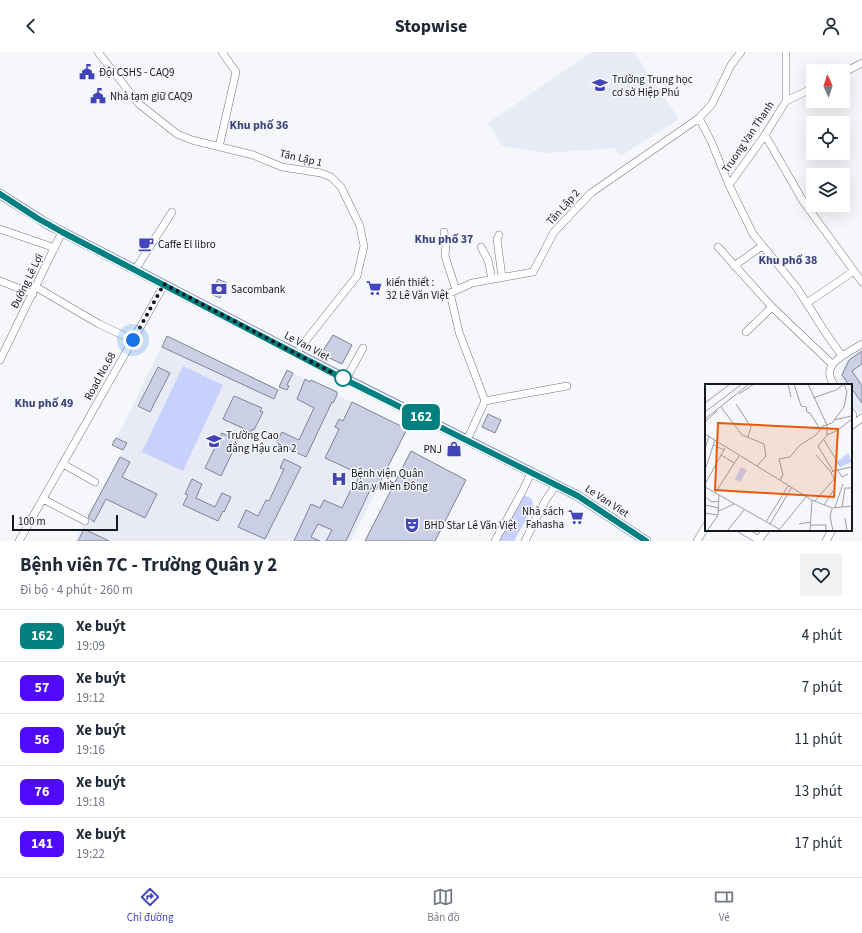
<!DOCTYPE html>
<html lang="vi">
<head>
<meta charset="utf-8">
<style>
  :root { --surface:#fff; --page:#f2f2f3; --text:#1f2937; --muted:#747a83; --line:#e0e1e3; --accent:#4245ba }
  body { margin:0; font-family:"Source Sans 3",sans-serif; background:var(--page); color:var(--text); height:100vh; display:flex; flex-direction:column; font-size:15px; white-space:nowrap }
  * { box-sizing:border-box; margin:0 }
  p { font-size:13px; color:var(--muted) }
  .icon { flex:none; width:22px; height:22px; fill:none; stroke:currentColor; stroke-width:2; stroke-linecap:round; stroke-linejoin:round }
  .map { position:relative; height:489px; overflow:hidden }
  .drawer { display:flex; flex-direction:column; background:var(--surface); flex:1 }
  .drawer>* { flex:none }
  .badge { padding:0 8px; border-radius:6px; font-size:14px; line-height:26px }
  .needle { width:26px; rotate:357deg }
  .controls { position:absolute; left:806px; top:12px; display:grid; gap:8px }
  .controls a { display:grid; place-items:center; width:44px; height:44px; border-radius:0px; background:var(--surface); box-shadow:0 4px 16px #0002; font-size:20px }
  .scale { position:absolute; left:12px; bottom:10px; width:106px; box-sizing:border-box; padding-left:4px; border:2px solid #16181f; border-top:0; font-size:11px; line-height:14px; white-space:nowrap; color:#16181f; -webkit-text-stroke:3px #f6f7fb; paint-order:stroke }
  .you { position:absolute; width:20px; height:20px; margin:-10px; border:3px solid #fff; border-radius:50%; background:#1a73e8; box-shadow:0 0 0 6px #1a73e833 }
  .map>.badge { position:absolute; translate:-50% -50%; box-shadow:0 0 0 2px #fff }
  .round { display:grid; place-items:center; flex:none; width:42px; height:42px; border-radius:0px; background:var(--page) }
  .head { display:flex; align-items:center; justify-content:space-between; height:68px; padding:0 20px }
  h1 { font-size:19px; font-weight:700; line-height:30px }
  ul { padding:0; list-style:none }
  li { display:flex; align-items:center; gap:12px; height:52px; padding:0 20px; border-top:1px solid var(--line) }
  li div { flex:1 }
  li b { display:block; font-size:15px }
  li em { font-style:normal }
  li .badge { min-width:44px; font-weight:700; text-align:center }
  header { display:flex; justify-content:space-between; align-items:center; height:52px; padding:0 20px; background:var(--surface); font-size:18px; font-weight:700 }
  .menu { display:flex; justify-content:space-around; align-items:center; height:56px; border-top:1px solid var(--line); background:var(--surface); font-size:11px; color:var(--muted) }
  .menu a { display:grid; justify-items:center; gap:2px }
  .menu .selected { color:var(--accent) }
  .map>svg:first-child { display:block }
</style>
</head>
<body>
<header><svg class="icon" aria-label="back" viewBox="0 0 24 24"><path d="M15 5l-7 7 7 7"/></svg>Stopwise<svg class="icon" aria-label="person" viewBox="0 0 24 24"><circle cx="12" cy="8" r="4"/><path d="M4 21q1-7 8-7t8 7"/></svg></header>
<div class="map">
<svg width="862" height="489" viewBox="0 0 862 489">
  <rect width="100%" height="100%" fill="#f6f7fb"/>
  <path fill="#e8ebf6" d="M592,0H634L679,67L621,104L615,96L544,101L502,94L488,71Z
    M167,284L278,337L287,318L310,329L311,328L337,340V343L407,377L351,489H75L123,399L113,393Z
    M862,298V360L859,362L851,350V333H840L838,330L847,307Z"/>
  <path fill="#c8d1fb" d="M183,314L223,333L183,419L142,400Z
    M524,444C531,444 534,448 533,455L514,489H497L521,446Z"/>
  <path fill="#cacfe3" stroke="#7e8295" d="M218,227L227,231L220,246L211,242Z
    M333,283L352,293L342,312L321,302Z
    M167,284L278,338L274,347L162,295Z
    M862,299V312L852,319L862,334V351L851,336V333H849L842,323L849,308Z
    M158,315L170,321L150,360L138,354Z
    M287,318L293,321L287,333L289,334L287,338L279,335Z
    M305,327L310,330L311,328L337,340V343L333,351L332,350L306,405L276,391L282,380L299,388L314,356L297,347Z
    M234,344L262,356L260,359L263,360L254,378L252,377L251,380L223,367Z
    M352,350L407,377L376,438L371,436L346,489H326L332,478L318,472L311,485L320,489H294L311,452L320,456L324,448L342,456L352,435L354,436L360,422L325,406L339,377L335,375L339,367L343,369Z
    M488,362L501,368L495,381L482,375Z
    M222,381L238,389L221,424L205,416Z
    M116,386L127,391L123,398L112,393Z
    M411,399L466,428L435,489H365Z
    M120,405L130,410L122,425L157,442L145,466L106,447L94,470L88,465Z
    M284,407L301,415L265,487L238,475L246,458L258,464L266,448L269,449L284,417L280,416Z
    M192,427L202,432L196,446L215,455L222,441L231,445L224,460L223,459L218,469L183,453L188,443L185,442Z
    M84,477L109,489H78Z"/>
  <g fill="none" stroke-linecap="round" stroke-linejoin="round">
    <defs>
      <path id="minor" d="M98,0L139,52L177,82L192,88L253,103L282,115L321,121L331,125L341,135L360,174L362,185L364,194L357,224L296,301
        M786,0V49L765,83L729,133L753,182L797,236L825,280L842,304C831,312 825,319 834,333
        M843,21L862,11
        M786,49L813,36
        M699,66L711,89L729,133
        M765,83L803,149L862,230
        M219,95L236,20L222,0
        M0,177L55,196
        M444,180L446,192L445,204L456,238
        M499,183L497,187L502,225
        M481,195L488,208L492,227
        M718,195L772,255L832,312
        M734,214L762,194
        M135,218L172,160
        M0,229L33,242
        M36,235L99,272L133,288
        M807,251L854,219
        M746,280L772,255
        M842,304L862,292
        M0,308L62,180
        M346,327L363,296
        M485,349L567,334
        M851,360L853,363L851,370
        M851,374L862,366
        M467,388L485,349L459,280L450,241L472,231L533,220L554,180L591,141L699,66L712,52L731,13L741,0
        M63,412L95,430
        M43,447L85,469
        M742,478L759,488
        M19,489L164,233
        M495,489L523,438L531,421
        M525,489L545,449L556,433
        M697,489L706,474
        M758,489L766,478
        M826,489L832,478"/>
      <path id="major" d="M0,142L49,173L346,327L578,444L646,489"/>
    </defs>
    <use href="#minor" stroke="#707487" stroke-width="8"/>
    <use href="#major" stroke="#636c99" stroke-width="10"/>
    <use href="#minor" stroke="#fff" stroke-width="7"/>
    <use href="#major" stroke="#bbc2e9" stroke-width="9"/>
  </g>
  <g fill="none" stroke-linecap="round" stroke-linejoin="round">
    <defs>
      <path id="line" d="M0,142L37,166L62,180L346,328L578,444L646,489"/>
    </defs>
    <use href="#line" stroke="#fff" stroke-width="9"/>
    <use href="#line" stroke="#008080" stroke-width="6"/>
    <path stroke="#16181f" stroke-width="4" stroke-dasharray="0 7.2" d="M133,288L164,232L346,328L343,326"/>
  </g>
  <defs>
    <symbol id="civic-bare" viewBox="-9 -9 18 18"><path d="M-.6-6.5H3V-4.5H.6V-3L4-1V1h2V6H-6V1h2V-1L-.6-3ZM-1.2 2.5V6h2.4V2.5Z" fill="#4245ba" stroke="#f6f7fb" stroke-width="2.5" paint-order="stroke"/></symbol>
    <symbol id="school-bare" viewBox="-9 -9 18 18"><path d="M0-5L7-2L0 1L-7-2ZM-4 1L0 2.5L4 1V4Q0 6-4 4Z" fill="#4245ba" stroke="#f6f7fb" stroke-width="2.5" paint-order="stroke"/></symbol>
    <symbol id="cafe-bare" viewBox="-9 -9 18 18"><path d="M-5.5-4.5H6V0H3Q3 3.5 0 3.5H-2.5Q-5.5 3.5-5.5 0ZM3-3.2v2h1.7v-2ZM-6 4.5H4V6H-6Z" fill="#4245ba" stroke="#f6f7fb" stroke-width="2.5" paint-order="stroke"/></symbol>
    <symbol id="supermarket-bare" viewBox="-9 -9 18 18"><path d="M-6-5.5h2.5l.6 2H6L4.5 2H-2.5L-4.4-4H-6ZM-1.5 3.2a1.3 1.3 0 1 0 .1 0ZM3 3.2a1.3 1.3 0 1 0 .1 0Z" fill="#4245ba" stroke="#f6f7fb" stroke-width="2.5" paint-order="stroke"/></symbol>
    <symbol id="bank-bare" viewBox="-9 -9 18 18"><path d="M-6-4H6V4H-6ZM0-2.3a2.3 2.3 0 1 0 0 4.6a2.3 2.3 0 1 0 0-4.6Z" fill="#4245ba" stroke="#f6f7fb" stroke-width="2.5" paint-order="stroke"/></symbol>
    <symbol id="university-bare" viewBox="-9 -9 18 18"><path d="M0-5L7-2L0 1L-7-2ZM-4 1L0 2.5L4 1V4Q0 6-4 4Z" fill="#4245ba" stroke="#f6f7fb" stroke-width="2.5" paint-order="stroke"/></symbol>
    <symbol id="shop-bare" viewBox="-9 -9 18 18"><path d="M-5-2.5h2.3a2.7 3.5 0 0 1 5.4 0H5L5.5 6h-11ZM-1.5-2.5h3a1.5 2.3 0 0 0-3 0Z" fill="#4245ba" stroke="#f6f7fb" stroke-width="2.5" paint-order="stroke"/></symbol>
    <symbol id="hospital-bare" viewBox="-9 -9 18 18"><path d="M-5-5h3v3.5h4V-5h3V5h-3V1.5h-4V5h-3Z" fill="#4245ba" stroke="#f6f7fb" stroke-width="2.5" paint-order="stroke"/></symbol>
    <symbol id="theatre-bare" viewBox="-9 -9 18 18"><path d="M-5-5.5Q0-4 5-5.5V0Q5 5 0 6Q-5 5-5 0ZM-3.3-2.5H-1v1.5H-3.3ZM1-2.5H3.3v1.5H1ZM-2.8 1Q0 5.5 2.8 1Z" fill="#4245ba" stroke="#f6f7fb" stroke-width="2.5" paint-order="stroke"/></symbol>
  </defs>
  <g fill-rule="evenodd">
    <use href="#civic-bare" x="76" y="9" width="22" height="22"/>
    <use href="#school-bare" x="589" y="22" width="22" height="22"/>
    <use href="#civic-bare" x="87" y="33" width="22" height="22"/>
    <use href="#cafe-bare" x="135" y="181" width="22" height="22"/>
    <use href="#supermarket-bare" x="363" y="225" width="22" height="22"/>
    <use href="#bank-bare" x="208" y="226" width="22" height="22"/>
    <use href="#university-bare" x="203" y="378" width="22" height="22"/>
    <use href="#shop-bare" x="443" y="386" width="22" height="22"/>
    <use href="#hospital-bare" x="328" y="416" width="22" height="22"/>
    <use href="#supermarket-bare" x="565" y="454" width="22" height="22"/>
    <use href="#theatre-bare" x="401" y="462" width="22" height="22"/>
  </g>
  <circle fill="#fff" stroke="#008080" stroke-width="2" cx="343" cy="326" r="8"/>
  <g text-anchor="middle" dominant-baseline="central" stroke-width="3" stroke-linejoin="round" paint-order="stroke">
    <g font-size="11" fill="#16181f" stroke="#f6f7fb" text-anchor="start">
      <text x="99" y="20">Đội CSHS - CAQ9</text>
      <text x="612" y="27">Trường Trung học<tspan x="612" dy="13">cơ sở Hiệp Phú</tspan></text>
      <text x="110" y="44">Nhà tạm giữ CAQ9</text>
      <text x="158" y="192">Caffe El libro</text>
      <text x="386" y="230">kiến thiết :<tspan x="386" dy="13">32 Lê Văn Việt</tspan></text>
      <text x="231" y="237">Sacombank</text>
      <text x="226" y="383">Trường Cao<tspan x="226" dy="13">đẳng Hậu cần 2</tspan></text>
      <text x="442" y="397" text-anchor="end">PNJ</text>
      <text x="351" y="421">Bệnh viện Quân<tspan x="351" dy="13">Dân y Miền Đông</tspan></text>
      <text x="564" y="459" text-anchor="end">Nhà sách<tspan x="564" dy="13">Fahasha</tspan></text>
      <text x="424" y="473">BHD Star Lê Văn Việt</text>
    </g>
    <g font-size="11" fill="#16181f" stroke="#f6f7fb">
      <text transform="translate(748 85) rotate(-56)">Truong Van Thanh</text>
      <text transform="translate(301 106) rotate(13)">Tân Lập 1</text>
      <text transform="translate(563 155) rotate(-48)">Tân Lập 2</text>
      <text transform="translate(27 229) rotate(-64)">Đường Lê Lợi</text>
      <text transform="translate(307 294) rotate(28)">Le Van Viet</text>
      <text transform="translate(100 324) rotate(-61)">Road No.68</text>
      <text transform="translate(607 449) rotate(33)">Le Van Viet</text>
    </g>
    <g font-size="12" font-weight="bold" fill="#3c4480" stroke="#f6f7fb">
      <text x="259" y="73">Khu phố 36</text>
      <text x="444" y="187">Khu phố 37</text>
      <text x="788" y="208">Khu phố 38</text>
      <text x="44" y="351">Khu phố 49</text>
    </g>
  </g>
  <g transform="translate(705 332)">
    <rect width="147" height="147" fill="#f6f7fb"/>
    <path d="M143,69L147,78L135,83L133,77ZM36,83L42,86L35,98L30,95Z" fill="#c8d1fb"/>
    <path fill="none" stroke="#9c9ea3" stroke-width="1" d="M83,0L86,13M89,0L96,22L101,23L102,28L105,29L115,45M103,0L122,41V51L113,62L128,87L126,89L129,95L110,117M34,10L49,0M0,19L25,0M31,20L46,43L43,53M16,23L37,51L59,60L61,72L52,82M0,28L37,0M0,35L44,0M129,36L146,32M0,38L12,27M0,50L107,116L127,124L147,122M122,51L133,46L147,35M119,56L135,82M8,61L19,66M0,64L4,52M16,71L29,79M111,71L126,88M132,85L137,93L143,90M0,86L10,56M128,87L147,83M75,96L78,91L74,75L85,73L94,62L111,51L118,42L127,39L139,23L142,8L139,0L131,6L108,14M0,100L20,64M0,103L74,145M10,109L34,72M0,113L7,118L14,117M0,121L14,124M119,121L128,107M130,123L138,100M137,123L140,104H147M127,125L125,132L128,147M14,127L29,120M0,129L13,131M140,134L142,147M61,138L83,102M65,140L87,103M94,140L106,138M106,141H121V146M74,146L101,113M2,147L13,131L14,111M22,147L39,126M105,147L107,116"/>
    <path fill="#e8590c" fill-opacity="0.15" stroke="#e8590c" stroke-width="2" d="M13,39L133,45L129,113L10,106Z"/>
    <rect width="147" height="147" fill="none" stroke="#16181f" stroke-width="2"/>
  </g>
</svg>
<div class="controls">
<a><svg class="needle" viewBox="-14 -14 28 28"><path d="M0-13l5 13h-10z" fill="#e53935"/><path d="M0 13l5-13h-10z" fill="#747a83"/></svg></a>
<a><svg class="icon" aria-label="locate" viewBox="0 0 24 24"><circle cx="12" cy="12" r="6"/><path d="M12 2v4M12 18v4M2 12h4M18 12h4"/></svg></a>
<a><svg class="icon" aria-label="layers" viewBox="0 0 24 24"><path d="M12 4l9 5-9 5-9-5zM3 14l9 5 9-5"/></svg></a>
</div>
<div class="scale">100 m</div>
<div class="you" style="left:133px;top:288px"></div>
<b class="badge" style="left:421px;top:365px;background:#008080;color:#fff">162</b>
</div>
<section class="drawer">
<div class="head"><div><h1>Bệnh viên 7C - Trường Quân y 2</h1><p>Đi bộ · 4 phút · 260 m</p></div><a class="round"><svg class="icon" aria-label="heart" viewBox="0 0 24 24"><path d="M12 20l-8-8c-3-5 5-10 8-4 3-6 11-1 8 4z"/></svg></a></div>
<ul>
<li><span class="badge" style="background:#008080;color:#fff">162</span><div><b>Xe buýt</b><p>19:09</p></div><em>4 phút</em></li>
<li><span class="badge" style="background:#4f0aff;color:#fff">57</span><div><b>Xe buýt</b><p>19:12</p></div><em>7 phút</em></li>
<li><span class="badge" style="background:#4f0aff;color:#fff">56</span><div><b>Xe buýt</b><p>19:16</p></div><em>11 phút</em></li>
<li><span class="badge" style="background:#4f0aff;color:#fff">76</span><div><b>Xe buýt</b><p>19:18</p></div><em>13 phút</em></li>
<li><span class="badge" style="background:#4f0aff;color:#fff">141</span><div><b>Xe buýt</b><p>19:22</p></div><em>17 phút</em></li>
</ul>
</section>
<nav class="menu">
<a class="selected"><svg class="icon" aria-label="directions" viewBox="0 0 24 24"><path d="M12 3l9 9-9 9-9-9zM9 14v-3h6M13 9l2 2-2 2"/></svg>Chỉ đường</a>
<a><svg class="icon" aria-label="map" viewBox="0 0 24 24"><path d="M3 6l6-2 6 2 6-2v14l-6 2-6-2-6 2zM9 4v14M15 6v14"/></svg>Bản đồ</a>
<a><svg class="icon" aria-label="tickets" viewBox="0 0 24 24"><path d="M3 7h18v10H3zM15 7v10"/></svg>Vé</a>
</nav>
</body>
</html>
